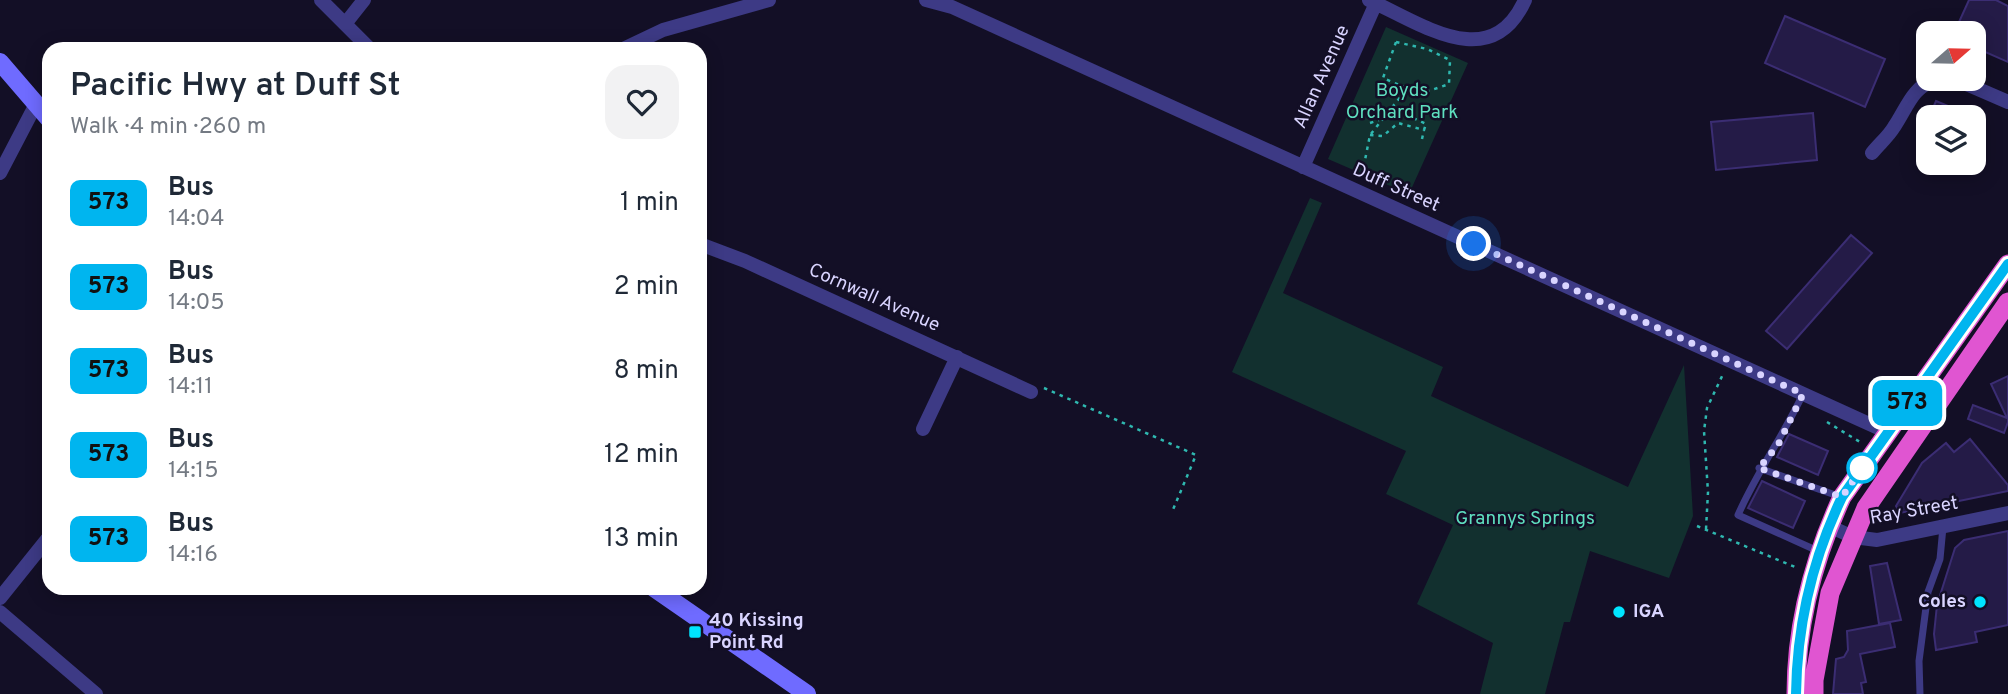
<!DOCTYPE html>
<html lang="en">
<head>
<meta charset="utf-8">
<style>
  :root { --surface:#fff; --page:#f2f2f3; --text:#1f2937; --muted:#747a83 }
  body { margin:0; font-family:Overpass,sans-serif; background:var(--page); color:var(--text); height:100vh; display:flex; flex-direction:column; font-size:26px; white-space:nowrap }
  * { box-sizing:border-box; margin:0 }
  p { font-size:23px; color:var(--muted) }
  .icon { flex:none; width:38px; height:38px; fill:none; stroke:currentColor; stroke-width:2; stroke-linecap:round; stroke-linejoin:round }
  .map { position:relative; flex:1; overflow:hidden }
  .drawer { position:absolute; left:42px; top:42px; width:665px; height:553px; display:flex; flex-direction:column; background:var(--surface); border-radius:21px; box-shadow:0 4px 18px #0003 }
  .drawer>* { flex:none }
  .badge { padding:0 14px; border-radius:10px; font-size:24px; line-height:46px }
  .needle { width:46px; rotate:70deg }
  .tools { position:absolute; left:1916px; top:21px; display:grid; gap:14px }
  .tools a { display:grid; place-items:center; width:70px; height:70px; border-radius:14px; background:var(--surface); box-shadow:0 4px 18px #0003; font-size:35px }
  .you { position:absolute; width:35px; height:35px; margin:-18px; border:5px solid #fff; border-radius:50%; background:#1a73e8; box-shadow:0 0 0 10px #1a73e833 }
  .map>.badge { position:absolute; translate:-50% -50%; box-shadow:0 0 0 4px #fff }
  .round { display:grid; place-items:center; flex:none; width:74px; height:74px; border-radius:21px; background:var(--page) }
  .headline { display:flex; align-items:center; justify-content:space-between; height:119px; padding:0 28px }
  h1 { font-size:33px; font-weight:600; line-height:52px }
  ul { padding:0; list-style:none }
  li { display:flex; align-items:center; gap:21px; height:84px; padding:0 28px }
  li div { flex:1 }
  li b { display:block; font-size:26px }
  li em { font-style:normal }
  li .badge { min-width:77px; font-weight:700; text-align:center }
  .map>svg:first-child { display:block }
</style>
</head>
<body>
<div class="map">
<svg width="2008" height="694" viewBox="0 0 2008 694">
  <rect width="100%" height="100%" fill="#130f26"/>
  <path fill="#12302f" d="M1386,27L1468,63L1409,194L1328,159Z
    M1310,198L1322,203L1283,293L1443,367L1431,396L1628,487L1684,365L1693,516L1669,578L1590,551L1570,622H1564L1545,694H1480L1493,643L1417,604L1453,525L1386,494L1406,451L1232,372Z"/>
  <path fill="#241b47" stroke="#3b2d73" stroke-width="2" d="M1969,0H1996L2008,6V62L1974,47V33H1954Z
    M1785,16L1885,59L1865,107L1765,63Z
    M1936,101L1974,117H1929Z
    M1813,113L1817,160L1716,170L1711,122Z
    M1851,235L1872,253L1787,349L1766,331Z
    M2008,376V422L2004,433L1968,419L1973,405L2007,418L1991,384Z
    M1789,434L1828,451L1818,475L1777,457Z
    M1970,439L2008,485V491L1900,513L1896,506L1922,463L1946,443L1954,452Z
    M1762,481L1805,501L1793,528L1748,508Z
    M2008,531V625L1975,632L1977,642L1936,650L1934,634L1937,605L1955,548L1964,540Z
    M1887,563L1901,620L1879,624L1870,566Z
    M1890,623L1895,647L1860,654L1866,682L1861,683L1863,694H1833L1836,659L1844,657L1848,650L1847,631Z"/>
  <g fill="none" stroke-linecap="round" stroke-linejoin="round">
    <path stroke="#2fb8b0" stroke-width="2.5" stroke-dasharray="3.5 5" stroke-linecap="butt" d="M1396,42L1427,49L1450,60L1449,84L1420,94L1383,78Z
      M1370,123L1379,120
      M1370,135L1383,136L1398,123L1424,130L1426,124L1390,107
      M1422,139L1424,130
      M1362,175L1370,135L1406,90
      M1044,388L1196,455L1172,512
      M1827,422L1860,442
      M1697,526L1795,567
      M1706,529L1708,492L1704,431L1707,408L1724,372"/>
    <path stroke="#3d3a85" stroke-width="7" d="M1803,394C1783,436 1757,472 1738,515L1818,551
      M1759,468L1841,497
      M1920,694L1919,661L1928,592L1940,559L1943,527"/>
    <path stroke="#3d3a85" stroke-width="14" d="M321,0L370,49
      M926,0L952,7L1887,432
      M1369,0C1422,24 1491,75 1525,0
      M345,24L364,0
      M623,49L663,30L769,0
      M1955,79L2008,102
      M1872,153C1879,144 1888,137 1894,127C1907,108 1912,87 1936,79
      M1303,167L1376,3
      M0,173L35,106
      M700,244L745,261L1031,392
      M923,429L957,357
      M1829,526L1853,537L1877,540L2008,513
      M0,598L49,537
      M0,612L96,694"/>
    <path stroke="#6f6bff" stroke-width="18" d="M0,62L49,119
      M654,588L807,694"/>
    <path stroke="#e055d1" stroke-width="19" d="M1796,694C1796,624 1813,560 1842,497L2008,264
      M1814,694V680L1830,593L1866,508L2008,302"/>
  </g>
  <g fill="none" stroke-linecap="round" stroke-linejoin="round">
    <defs>
      <path id="line" d="M1796,694C1797,624 1812,560 1842,497L2008,264"/>
    </defs>
    <use href="#line" stroke="#fff" stroke-width="16"/>
    <use href="#line" stroke="#00b5ef" stroke-width="10"/>
    <path stroke="#d9d4ff" stroke-width="7" stroke-dasharray="0 12.6" d="M1474,244L1803,394L1778,445L1759,468L1842,497L1862,468"/>
  </g>
  <circle fill="#fff" stroke="#00b5ef" stroke-width="3.5" cx="1862" cy="468" r="14"/>
  <g fill="#00e5ff" stroke="#130f26" stroke-width="2.5">
    <circle cx="1980" cy="602" r="7"/>
    <circle cx="1619" cy="612" r="7"/>
    <rect x="688" y="625" width="14" height="14" rx="3.5"/>
  </g>
  <g text-anchor="middle" dominant-baseline="central" stroke-width="5" stroke-linejoin="round" paint-order="stroke">
    <g font-size="19" fill="#d9d4ff" stroke="#130f26">
      <text transform="translate(1322 77) rotate(-66)">Allan Avenue</text>
      <text transform="translate(1396 188) rotate(24)">Duff Street</text>
      <text transform="translate(874 298) rotate(24)">Cornwall Avenue</text>
      <text transform="translate(1914 511) rotate(-10)">Ray Street</text>
    </g>
    <g font-size="19" fill="#5fe0c0" stroke="#130f26">
      <text x="1402" y="91">Boyds<tspan x="1402" dy="22">Orchard Park</tspan></text>
      <text x="1525" y="519">Grannys Springs</text>
    </g>
    <g font-size="19" font-weight="bold" fill="#d9d4ff" stroke="#130f26" text-anchor="start">
      <text x="1966" y="602" text-anchor="end">Coles</text>
      <text x="1633" y="612">IGA</text>
      <text x="709" y="621">40 Kissing<tspan x="709" dy="22">Point Rd</tspan></text>
    </g>
  </g>
</svg>
<div class="tools">
<a><svg class="needle" viewBox="-14 -14 28 28"><path d="M0-13l5 13h-10z" fill="#e53935"/><path d="M0 13l5-13h-10z" fill="#747a83"/></svg></a>
<a><svg class="icon" aria-label="layers" viewBox="0 0 24 24"><path d="M12 4l9 5-9 5-9-5zM3 14l9 5 9-5"/></svg></a>
</div>
<div class="you" style="left:1474px;top:244px"></div>
<b class="badge" style="left:1907px;top:403px;background:#00b5ef;color:#111">573</b>
<section class="drawer">
<div class="headline"><div><h1>Pacific Hwy at Duff St</h1><p>Walk · 4 min · 260 m</p></div><a class="round"><svg class="icon" aria-label="heart" viewBox="0 0 24 24"><path d="M12 20l-8-8c-3-5 5-10 8-4 3-6 11-1 8 4z"/></svg></a></div>
<ul>
<li><span class="badge" style="background:#00b5ef;color:#111">573</span><div><b>Bus</b><p>14:04</p></div><em>1 min</em></li>
<li><span class="badge" style="background:#00b5ef;color:#111">573</span><div><b>Bus</b><p>14:05</p></div><em>2 min</em></li>
<li><span class="badge" style="background:#00b5ef;color:#111">573</span><div><b>Bus</b><p>14:11</p></div><em>8 min</em></li>
<li><span class="badge" style="background:#00b5ef;color:#111">573</span><div><b>Bus</b><p>14:15</p></div><em>12 min</em></li>
<li><span class="badge" style="background:#00b5ef;color:#111">573</span><div><b>Bus</b><p>14:16</p></div><em>13 min</em></li>
</ul>
</section>
</div>
</body>
</html>
